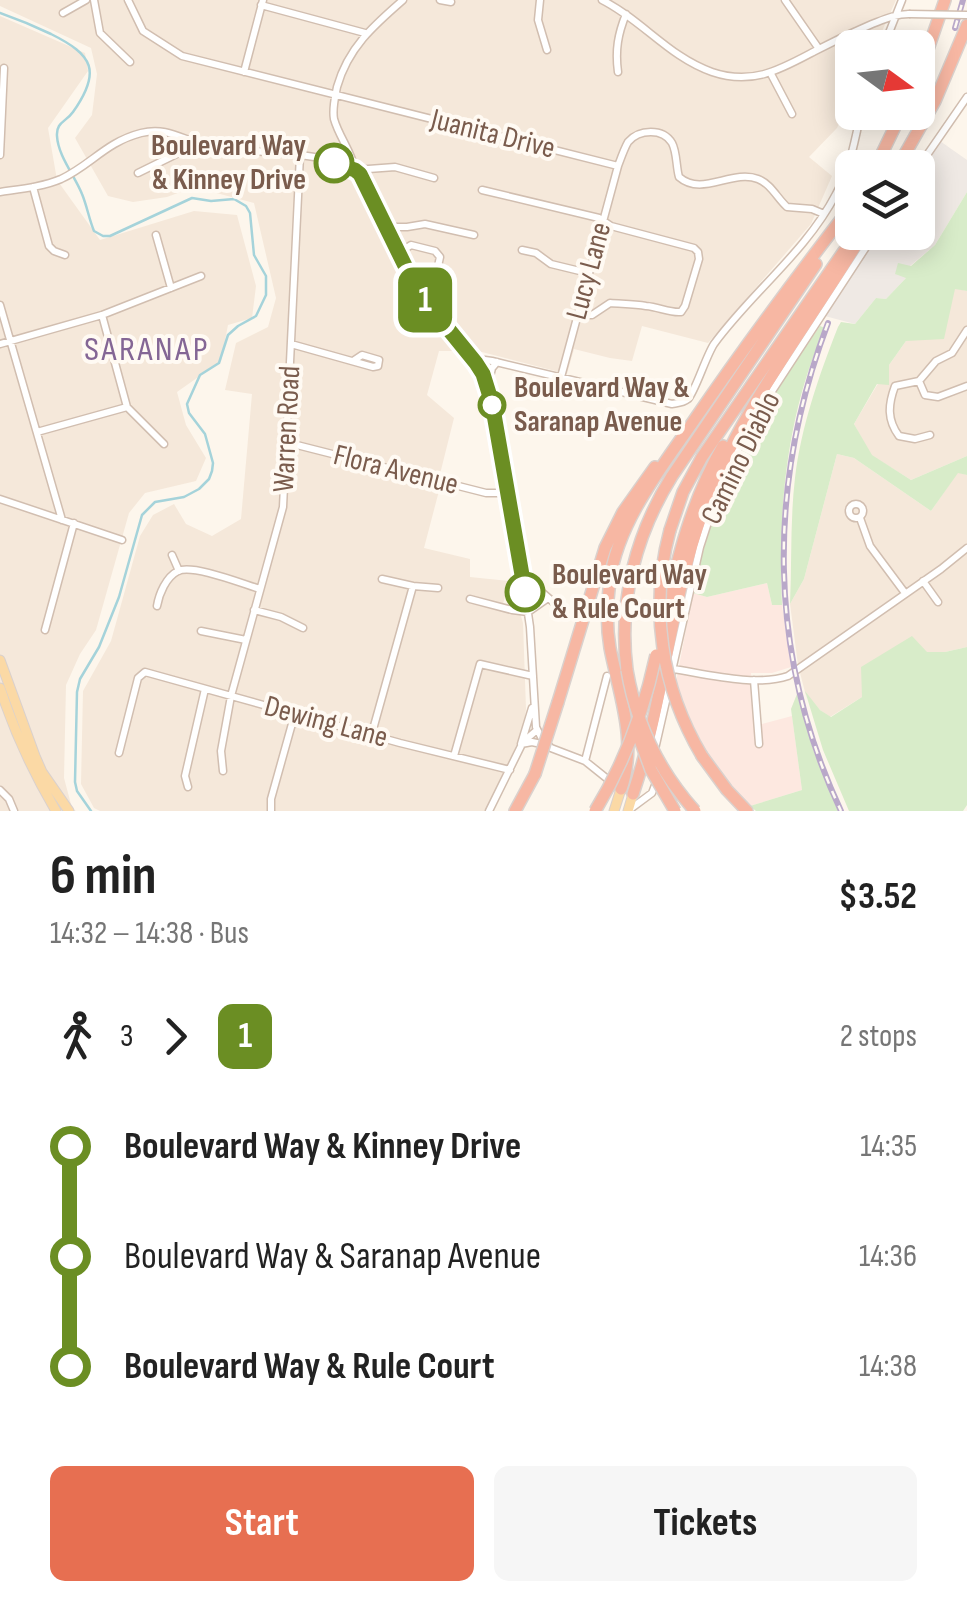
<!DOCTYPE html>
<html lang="en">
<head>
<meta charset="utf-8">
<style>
  :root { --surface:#fff; --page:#f6f6f6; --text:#222; --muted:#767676; --accent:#e76f51 }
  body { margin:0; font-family:"Sofia Sans Condensed",sans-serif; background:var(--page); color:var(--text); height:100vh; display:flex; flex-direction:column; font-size:38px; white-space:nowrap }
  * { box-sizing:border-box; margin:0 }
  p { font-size:32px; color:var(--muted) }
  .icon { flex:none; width:55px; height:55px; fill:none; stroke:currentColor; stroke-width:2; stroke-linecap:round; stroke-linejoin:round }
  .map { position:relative; height:811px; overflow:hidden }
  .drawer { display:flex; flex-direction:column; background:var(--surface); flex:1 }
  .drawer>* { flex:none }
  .badge { padding:0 20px; border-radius:15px; font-size:35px; line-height:65px }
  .needle { width:65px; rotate:105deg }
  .tools { position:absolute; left:835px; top:30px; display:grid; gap:20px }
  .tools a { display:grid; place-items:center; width:100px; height:100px; border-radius:15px; background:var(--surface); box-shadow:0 5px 25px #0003; font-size:50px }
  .map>.badge { position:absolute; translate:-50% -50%; box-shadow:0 0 0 5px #fff }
  .legs { display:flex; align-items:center; gap:15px; height:110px; padding:0 50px; font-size:32px }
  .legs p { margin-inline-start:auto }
  .head { display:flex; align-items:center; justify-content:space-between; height:170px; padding:0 50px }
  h1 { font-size:55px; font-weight:700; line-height:75px }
  .button { display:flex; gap:20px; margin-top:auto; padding:20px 50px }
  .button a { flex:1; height:115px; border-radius:15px; background:var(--accent); color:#fff; font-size:40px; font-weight:700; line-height:115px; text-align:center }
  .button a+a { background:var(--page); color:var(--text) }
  ul { padding:0 50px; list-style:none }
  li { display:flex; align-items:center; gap:35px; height:110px; font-size:38px }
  li i { display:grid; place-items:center; width:15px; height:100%; margin:0 12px; background:currentColor }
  li i::after { content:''; width:25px; height:25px; margin:-12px; border:8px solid; border-radius:50%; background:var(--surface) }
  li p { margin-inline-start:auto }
  li:first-child i { background:linear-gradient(#0000 50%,currentColor 0) }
  li:last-child i { background:linear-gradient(currentColor 50%,#0000 0) }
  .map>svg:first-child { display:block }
</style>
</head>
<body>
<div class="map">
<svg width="967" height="811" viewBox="0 0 967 811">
  <rect width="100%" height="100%" fill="#fdf6ec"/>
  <path fill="#f5e8da" d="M0,0H896L875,47L852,48V95L837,128L809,157L832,176L811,224L708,343L642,326L632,361L610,358L574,349L567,374L478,351H439L427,395L454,418L440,474V487L424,548L470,559V577L509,581L503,604L519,609L523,623L526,709L524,726L505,773L485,811H100L94,808L81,784L83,691L111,641L140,536L153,515L174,504L186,524L212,536L241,519L252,394L225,390L236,343L268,327L276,298L254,203L194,187L167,197L133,202L108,196L75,138L92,115L97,74L91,48L0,6Z
    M0,16L85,53L88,71L48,128L57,180L100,240L194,211L237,215L256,286L252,318L228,325L221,361L177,392L186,425L206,458L196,481L145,493L129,513L96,630L80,654L66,685L64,778L72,808L76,811H0Z
    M955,288L967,291V456L911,480L871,455L854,424L889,365L906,341Z
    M837,454L854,458L931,511L958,472L967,475V647L945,652H927L863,678L862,697L830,717L820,710L806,694L807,700L798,665L790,604L804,579Z"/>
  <path fill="#fde8e0" d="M767,583L772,605H782L791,667L772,673H751L755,726L792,716L802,790L750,806L730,784L707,753L689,718L676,682L693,593L707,597Z"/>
  <path fill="#efe9e4" d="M937,139L967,160V192L935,245L910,266L907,277L886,299L876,298L855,324L821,315L876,233L918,232V168Z"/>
  <path fill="#d8ecc9" d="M967,192V291L955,289L944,339L906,341L889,365V385L877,384L854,424L872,455L911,480L967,456V475L958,473L931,511L854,458L837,454L804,579L790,604C792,562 790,520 795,478C801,427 819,375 838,327L841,322L855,324L876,298L886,299L906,278L895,274L898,263L911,266L935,245Z
    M820,326L825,328C786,415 778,510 782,605H772L767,583L707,597L693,593C705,537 723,481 751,431C771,394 797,360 820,326Z
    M912,636L927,652H945L967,647V805L963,811H849L823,750L805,691L820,710L831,717L862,697L861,667Z
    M797,694L814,752L838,811H756L750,806L802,790L791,709Z"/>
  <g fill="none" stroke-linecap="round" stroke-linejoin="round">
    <path stroke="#a5d3da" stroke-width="2.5" d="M0,13C17,19 34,26 51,34C93,55 102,71 73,112C66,122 56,122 57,136C58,156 75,176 82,194C87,206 89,219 94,231L103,236H110L192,198L211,201L234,199L246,206L250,213L254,255L266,276V295L256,316L238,326L228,335L219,363L200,375L187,404L189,413L205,434L213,463L212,471L209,479L199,489L184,497L155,502L142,515L119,597L99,647L80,679L77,692L75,782L77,791L91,811"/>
    <defs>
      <path id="minor" d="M94,0L100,33L130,62
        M128,0L143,31L182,56L618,166
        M403,0C373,26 348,48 337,87C335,98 332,108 334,119C339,137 352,152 355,170L395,167L434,178
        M440,0L451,2
        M540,0L538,20L547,50
        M602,0C642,20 669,57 712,72C753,86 781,69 815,51C834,41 853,32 872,24C885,19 896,14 909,14
        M785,0L819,49
        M261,5L365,33
        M63,13L86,0
        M883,48L902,0
        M244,72L263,0
        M618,72C615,50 618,34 626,14
        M771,74L792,114
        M0,155L4,68
        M918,168L967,97
        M138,173L197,144
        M33,187L49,246L54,251L65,255
        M482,190L599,218L611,226L694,248L698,252L699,259L685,306L681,312C669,313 659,307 646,306C634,304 622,304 610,303L592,315H577
        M0,192C20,189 42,187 61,179C91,165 106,142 141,133C168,126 184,141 208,146C250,155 327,148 360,174C383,209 393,251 415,286C437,320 473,347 487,386L525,593L530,627L536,727L542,739L551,748L585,761L610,781
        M387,227H407L425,224L474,235
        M156,235L171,288
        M522,250L536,253L551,264L588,273
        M399,253L411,245L435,251L440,257L433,289L423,297
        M0,305L62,520
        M102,315L127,407L164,444
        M967,330L952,353L936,361L919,381L925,395L938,397L967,386
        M0,344L102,315L201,276
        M291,344L373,367L378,366L379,360L362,355L353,361
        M476,363L485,360L492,361L672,404C678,403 683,403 688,399C695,392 706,356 714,344C752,292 806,252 836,194C850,169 855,140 861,112
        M561,377L618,166C621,158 624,149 628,142C639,129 663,128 672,143C677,152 676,167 679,177C702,197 732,169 758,179C771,184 777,198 787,207L812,209L824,214
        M919,381L895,386C888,405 887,420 899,436L915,439L930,435
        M488,385L492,368L497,362
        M37,432L127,407
        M285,442L486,493H508
        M0,499L122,540
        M849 511a7 7 0 1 1 14 0a7 7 0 1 1-14 0Z
        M860,518L870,546L905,593
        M172,555L179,571
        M523,576L559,607
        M382,579L413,586L438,588
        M923,581L938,602
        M470,599L512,610L528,612L548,598
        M157,606C159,594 166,577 178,571C193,564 243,584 260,589
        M254,610L281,617L303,628
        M45,630L74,523
        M201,631L246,640
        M673,669C706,674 756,687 788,676L941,569L967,548
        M671,675L700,547L713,507L730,465L759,411L876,232
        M754,680L759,744
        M532,708L521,744L532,742L546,745
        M372,733L413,586
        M655,749L669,688
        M119,753L138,678L145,672L400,743L510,770
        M454,756L480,664L533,676
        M585,761L607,676
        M223,771L221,751L231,696L283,507L300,155
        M188,787L185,776L205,689
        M0,790L9,799L14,811
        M629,810L652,793L657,780
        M271,811V799L295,713
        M489,811L523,742L537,730"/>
      <path id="major" d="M0,660L35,756L42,772L69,811
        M0,688C14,731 33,772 56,811
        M614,811L621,789
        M628,811L633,794"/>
      <path id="highway" d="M918,78L945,0
        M875,168L902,112
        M897,168L935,101L967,25
        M670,530L683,492L702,457L844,251
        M663,622C677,560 691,501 723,446
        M627,670C618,601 636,534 672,476L816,264
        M558,702L605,548L623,512L655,467
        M702,756L727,790L747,811
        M621,789C638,741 619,695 610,648C606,625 607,602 610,580C618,521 662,467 695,419C745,346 798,275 852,205
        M633,794C664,702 670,602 703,511C739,409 810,324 864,232
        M515,811L535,774"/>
    </defs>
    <use href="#minor" stroke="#d1beb0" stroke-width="9"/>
    <use href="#major" stroke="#dad1cd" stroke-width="11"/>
    <use href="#highway" stroke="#dad1cd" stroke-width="14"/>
    <use href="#minor" stroke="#fff" stroke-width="6"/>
    <use href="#major" stroke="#fbd9a5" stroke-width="9"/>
    <use href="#highway" stroke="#f7b7a3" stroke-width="11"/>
    <defs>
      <path id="rail" d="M955,28L963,0
        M828,323C767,485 767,653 841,811"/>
    </defs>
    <use href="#rail" stroke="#b9a8c9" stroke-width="6"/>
    <use href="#rail" stroke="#fffaf3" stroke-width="2.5" stroke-dasharray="8" stroke-linecap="butt"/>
    <defs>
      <path id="minor-bridge" d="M909,14L967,15"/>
      <path id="highway-bridge" d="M670,530C649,608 661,687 702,756
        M627,670C636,723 659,771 695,811
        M636,729L651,770L675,811
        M535,774L558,702
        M595,811C625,762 644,711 656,655"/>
    </defs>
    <use href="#minor-bridge" stroke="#d1beb0" stroke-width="9" stroke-linecap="butt"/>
    <use href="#highway-bridge" stroke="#dad1cd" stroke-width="14" stroke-linecap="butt"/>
    <use href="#minor-bridge" stroke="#fff" stroke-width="6"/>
    <use href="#highway-bridge" stroke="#f7b7a3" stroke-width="11"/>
  </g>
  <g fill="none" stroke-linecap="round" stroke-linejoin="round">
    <defs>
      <path id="line-1" d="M334,163L355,170L360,174L414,284L428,304L476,363L483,374L492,403L525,592"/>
    </defs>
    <use href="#line-1" stroke="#fff" stroke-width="22"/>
    <use href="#line-1" stroke="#6b8e23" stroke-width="15"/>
  </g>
  <g fill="#fff" stroke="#6b8e23" stroke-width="5">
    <circle cx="334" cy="163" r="18"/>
    <circle cx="492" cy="405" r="12"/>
    <circle cx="525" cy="592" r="18"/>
  </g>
  <g text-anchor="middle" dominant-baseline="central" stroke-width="8" stroke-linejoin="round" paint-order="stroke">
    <g font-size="30" fill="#7a5c4d" stroke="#fffaf3">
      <text transform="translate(493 134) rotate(14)">Juanita Drive</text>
      <text transform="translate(589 271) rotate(-75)">Lucy Lane</text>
      <text transform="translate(287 429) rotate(-87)">Warren Road</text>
      <text transform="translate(741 458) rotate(-64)">Camino Diablo</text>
      <text transform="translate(396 470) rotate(14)">Flora Avenue</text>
      <text transform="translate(326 722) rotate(15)">Dewing Lane</text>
    </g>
    <g font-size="30" font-weight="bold" fill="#7a5c4d" stroke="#fffaf3" text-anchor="start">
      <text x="306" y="146" text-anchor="end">Boulevard Way<tspan x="306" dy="34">&amp; Kinney Drive</tspan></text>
      <text x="514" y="388">Boulevard Way &amp;<tspan x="514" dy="34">Saranap Avenue</tspan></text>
      <text x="552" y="575">Boulevard Way<tspan x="552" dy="34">&amp; Rule Court</tspan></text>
    </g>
    <g font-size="35" letter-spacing="2.5" fill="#846695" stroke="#fffaf3">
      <text x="147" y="349">SARANAP</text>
    </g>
  </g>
</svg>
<div class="tools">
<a><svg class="needle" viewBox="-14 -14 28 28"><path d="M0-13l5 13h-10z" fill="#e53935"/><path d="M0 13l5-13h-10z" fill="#767676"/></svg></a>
<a><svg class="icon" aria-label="layers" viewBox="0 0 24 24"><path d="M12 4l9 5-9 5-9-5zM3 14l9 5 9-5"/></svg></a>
</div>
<b class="badge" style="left:425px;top:300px;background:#6b8e23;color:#fff">1</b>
</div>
<section class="drawer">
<div class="head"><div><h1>6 min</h1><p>14:32 – 14:38 · Bus</p></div><b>$3.52</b></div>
<div class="legs"><svg class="icon" aria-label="walk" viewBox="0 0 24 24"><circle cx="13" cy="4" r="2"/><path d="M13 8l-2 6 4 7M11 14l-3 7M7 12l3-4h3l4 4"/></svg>3<svg class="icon" aria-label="forward" viewBox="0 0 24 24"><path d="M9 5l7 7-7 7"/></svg><b class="badge" style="background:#6b8e23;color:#fff">1</b><p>2 stops</p></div>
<ul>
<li><i style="color:#6b8e23"></i><b>Boulevard Way &amp; Kinney Drive</b><p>14:35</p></li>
<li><i style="color:#6b8e23"></i><span>Boulevard Way &amp; Saranap Avenue</span><p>14:36</p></li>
<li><i style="color:#6b8e23"></i><b>Boulevard Way &amp; Rule Court</b><p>14:38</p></li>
</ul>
<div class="button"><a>Start</a><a>Tickets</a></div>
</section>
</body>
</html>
